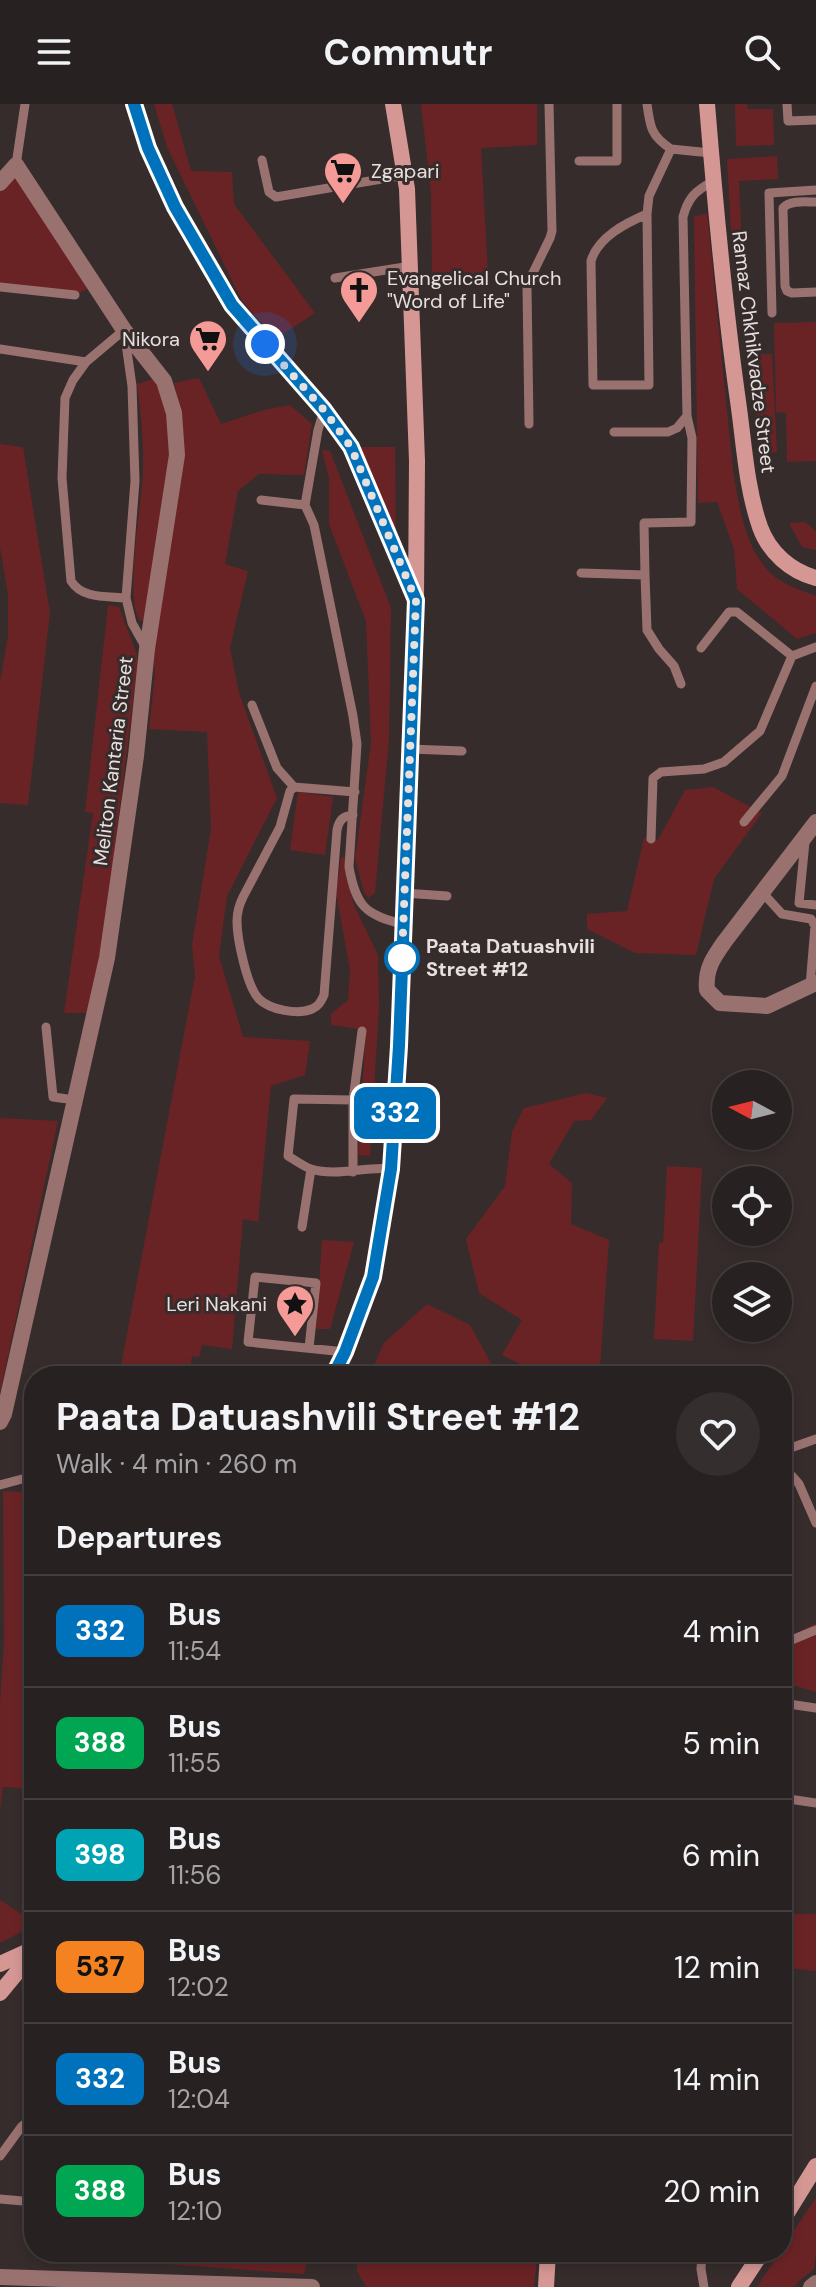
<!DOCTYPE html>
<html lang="en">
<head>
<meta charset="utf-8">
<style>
  :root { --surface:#282121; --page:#342e2e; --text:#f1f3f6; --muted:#a5a3a5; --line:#443e3f }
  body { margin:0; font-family:"DM Sans",sans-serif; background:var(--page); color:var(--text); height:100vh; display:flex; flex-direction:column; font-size:30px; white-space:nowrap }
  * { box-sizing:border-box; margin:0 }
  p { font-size:26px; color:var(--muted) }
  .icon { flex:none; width:44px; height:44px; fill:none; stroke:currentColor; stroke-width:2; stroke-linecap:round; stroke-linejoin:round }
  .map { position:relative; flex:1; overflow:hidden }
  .side { position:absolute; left:24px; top:1262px; width:768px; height:896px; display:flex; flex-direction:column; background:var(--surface); border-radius:32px; box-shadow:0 4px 12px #0003,0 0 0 2px var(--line) }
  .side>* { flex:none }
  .badge { padding:0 16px; border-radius:12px; font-size:28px; line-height:52px }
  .needle { width:52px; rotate:277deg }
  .tools { position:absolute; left:712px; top:966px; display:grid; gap:16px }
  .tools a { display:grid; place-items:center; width:80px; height:80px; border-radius:50%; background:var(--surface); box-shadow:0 4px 12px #0003,0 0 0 2px var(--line); font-size:40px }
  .you { position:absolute; width:40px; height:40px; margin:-20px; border:6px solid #fff; border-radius:50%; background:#1a73e8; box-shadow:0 0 0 12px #1a73e833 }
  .map>.badge { position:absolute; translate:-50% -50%; box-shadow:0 0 0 4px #fff }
  h2 { padding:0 32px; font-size:30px; line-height:72px }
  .round { display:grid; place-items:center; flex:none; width:84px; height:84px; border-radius:42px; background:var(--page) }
  .summary { display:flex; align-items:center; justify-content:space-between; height:136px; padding:0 32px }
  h1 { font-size:38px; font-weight:700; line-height:60px }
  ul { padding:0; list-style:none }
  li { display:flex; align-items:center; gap:24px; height:112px; padding:0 32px; border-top:2px solid var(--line) }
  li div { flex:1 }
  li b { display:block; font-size:30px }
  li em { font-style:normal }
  li .badge { min-width:88px; font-weight:700; text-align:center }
  header { display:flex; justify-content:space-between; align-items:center; height:104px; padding:0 32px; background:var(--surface); font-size:36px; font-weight:700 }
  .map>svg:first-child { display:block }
</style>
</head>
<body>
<header><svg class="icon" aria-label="menu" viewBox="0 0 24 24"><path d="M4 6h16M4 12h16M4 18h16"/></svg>Commutr<svg class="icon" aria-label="search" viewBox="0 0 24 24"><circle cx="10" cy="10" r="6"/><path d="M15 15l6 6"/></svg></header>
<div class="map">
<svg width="816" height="2183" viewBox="0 0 816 2183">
  <rect width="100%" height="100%" fill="#362c2c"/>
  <path fill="#6a2325" d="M154,0H172L191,67L232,68L234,100L315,209L276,235L242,197L167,43Z
    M421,0H537V41L481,44L488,170L432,173L431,88Z
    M735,0H747L748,5H773L774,41L736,42Z
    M777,52L778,75L739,77L742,145H732L727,55Z
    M16,61L95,181L75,191L0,183V77Z
    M707,109L733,366C739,402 745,449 776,474C788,482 803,487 816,492V529L797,535L737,485L734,445L717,398L698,399L694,113Z
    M816,218V357L787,358L786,309L776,308L774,219Z
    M749,250H772L777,348L763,350Z
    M156,274L164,296L172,334L144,516L140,517C124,495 142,399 143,368C144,338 141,309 137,280Z
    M199,274L221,320L264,306L290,301L312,320L304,371L259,370L238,387L225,460L248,467L230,544L239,589L277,694L227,792L219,852L243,933L310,937L305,971L271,982L258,1118L243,1115L232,1245L202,1241L199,1253L192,1252L189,1272H119L195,872L192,841L211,725L207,628L149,625L155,570L153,553L181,313L174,279Z
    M0,340L23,343L50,509L28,701L0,699V578L8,532V491L0,443Z
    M351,343H395L396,430Z
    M322,346L330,347L391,504L389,636L375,789L368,794L364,788L355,754L371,639L366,517L329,420V374Z
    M805,418L816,427V446L802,443L789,419Z
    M108,501L119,503L137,551V564L105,824L89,909H64L93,709L85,708Z
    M713,683L762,709L714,775L696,851L635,849L587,825V810L627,807L644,734L658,736L685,686Z
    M298,688L333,693L325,751L290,746Z
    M341,753H346V772L354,801L378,851L379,903L370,1052L358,1051L366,926L331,921V910L348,896L350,866L336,789Z
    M586,989L607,994L591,1016L574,1017L549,1060L572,1079L571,1120L609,1136L600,1262L605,1272H544L502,1251L522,1216L479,1189L466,1135L505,1082L512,1028L524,1004Z
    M0,1014L58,1017L0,1289Z
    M667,1062L702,1064L693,1237L654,1235L659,1139H663Z
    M322,1136L354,1138L330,1225H316Z
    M427,1200L470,1221L498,1272H369L384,1239Z
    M3,1387L34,1389V1685L3,1683L0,1705V1599L4,1537Z
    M816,1519V1588L782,1578V1537Z
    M0,1796L34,1818V1821L0,1839Z
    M791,1810H816V1867L787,1864Z
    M816,2094V2148L814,2165L798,2178L795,2183H757L780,2148H782V2144Z
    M94,2148H285L307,2159L304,2170L94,2155Z
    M357,2148H538L534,2183H366L357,2167Z"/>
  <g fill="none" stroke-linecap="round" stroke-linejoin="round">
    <path stroke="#997270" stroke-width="9" d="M647,0C650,23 651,32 671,45
      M787,0L788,17L816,16
      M262,56L269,88L276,93L405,71
      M579,57H617V0
      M16,61L25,0
      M816,98C806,98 790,96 783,104L785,182L787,187L792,189L816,188
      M647,110C626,119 598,133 591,157L593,281H649L647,110L649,92L671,45L711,49
      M335,174L411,162
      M0,183L75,191
      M772,209L769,89L816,86
      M0,245L86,258L124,226L132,282L135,377L126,494L132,519L146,544
      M86,258L73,276L65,294L62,374L71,477C82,495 107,492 126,494
      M324,306L318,326L305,401L314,421L353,612L357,640L349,763C356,802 365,811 403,820
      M529,320L527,183L529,177L550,134L552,127L549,0
      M614,328H668L677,324L687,312L683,113C688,94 695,87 712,78
      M261,396L305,401
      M581,469L645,471L644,419L691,418L692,334L687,312
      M645,471L647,526L659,545L674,562L681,580
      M701,544L729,508H737L792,552L816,543
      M252,601L277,664L294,683
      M410,645L462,647
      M353,711C343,712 339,716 337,726L324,891C321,897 319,902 312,905C298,911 270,906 259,895C247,883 237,835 237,817C237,808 239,801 243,793L280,723L290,687L294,683L355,688
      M744,718L782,672L816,582
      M651,735L653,674L661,668L704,665L724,658L760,627L792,552
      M805,738L799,799L816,801
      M762,788L782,810L811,815L815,822L810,882
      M404,789L447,792
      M46,923L53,993L75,996
      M353,996L362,927
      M353,1068V996L294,995L288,1052C295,1056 303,1062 311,1065C337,1073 365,1062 391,1065
      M302,1123L311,1065
      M309,1244L316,1179L255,1173L248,1238L345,1248
      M782,1347L816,1335
      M782,1371L792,1372L799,1380L816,1419
      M0,1381L26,1374
      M782,1540L816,1526
      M782,1599L816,1604
      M782,1694L816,1699
      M782,1739L787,1695
      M27,1856L34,1882
      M34,1921V1936
      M0,2052L22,2022L34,2013
      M0,2095L34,2098
      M702,2148L701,2165L704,2183"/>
    <path stroke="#997270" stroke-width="16" d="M134,0L148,44L175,103L232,201L324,306L351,343L416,496
      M0,79L16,61L124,226L164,277L174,309L177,351L147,545L136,652L107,854L4,1310L0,1318
      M816,718L725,837C713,854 705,865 707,886L720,899L767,902L816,879
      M0,2173L312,2183
      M811,2183L816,2179"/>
    <path stroke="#d59794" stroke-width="16" d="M707,0C715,99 724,198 738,297C744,338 746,383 760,423C769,448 790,467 816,474
      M333,1272L345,1248L373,1173L391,1065L399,942L416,496L417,357L407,85L393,0
      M0,1860L33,1845
      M0,1889L34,1848
      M782,2117L816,2062
      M546,2183L548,2148
      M739,2183L762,2148"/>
  </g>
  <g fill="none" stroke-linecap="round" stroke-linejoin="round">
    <defs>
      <path id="line" d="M134,0L148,44L175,103L232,201L324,306L351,343L416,496L399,942L391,1065L373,1173L345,1248L333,1272"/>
    </defs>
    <use href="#line" stroke="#fff" stroke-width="18"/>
    <use href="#line" stroke="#0072bc" stroke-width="12"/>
    <path stroke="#e6e0df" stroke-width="8" stroke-dasharray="0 14.4" d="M265,240L324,306L351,343L416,496L402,854"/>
  </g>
  <defs>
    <symbol id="supermarket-pin" viewBox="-11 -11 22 30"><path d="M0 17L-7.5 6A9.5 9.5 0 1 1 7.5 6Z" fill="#f59b97" stroke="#362c2c"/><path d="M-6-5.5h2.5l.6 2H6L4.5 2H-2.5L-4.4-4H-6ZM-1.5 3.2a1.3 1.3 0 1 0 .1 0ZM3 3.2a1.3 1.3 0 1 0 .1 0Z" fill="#111"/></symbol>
    <symbol id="church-pin" viewBox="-11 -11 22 30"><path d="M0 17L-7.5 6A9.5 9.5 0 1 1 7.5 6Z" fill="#f59b97" stroke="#362c2c"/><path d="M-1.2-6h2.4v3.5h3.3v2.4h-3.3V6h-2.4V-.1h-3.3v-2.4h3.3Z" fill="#111"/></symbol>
    <symbol id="sight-pin" viewBox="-11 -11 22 30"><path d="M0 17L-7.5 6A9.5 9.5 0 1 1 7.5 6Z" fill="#f59b97" stroke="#362c2c"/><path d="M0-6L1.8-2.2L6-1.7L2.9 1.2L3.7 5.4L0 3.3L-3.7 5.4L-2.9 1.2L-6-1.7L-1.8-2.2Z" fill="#111"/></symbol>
  </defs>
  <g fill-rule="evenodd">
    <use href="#supermarket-pin" x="321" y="45" width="44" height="60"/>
    <use href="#church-pin" x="337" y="164" width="44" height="60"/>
    <use href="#supermarket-pin" x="186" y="213" width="44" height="60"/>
    <use href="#sight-pin" x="273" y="1178" width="44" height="60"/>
  </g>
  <circle fill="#fff" stroke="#0072bc" stroke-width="4" cx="402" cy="854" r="16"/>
  <g text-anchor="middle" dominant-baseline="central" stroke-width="6" stroke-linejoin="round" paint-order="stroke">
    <g font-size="20" fill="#e6e0df" stroke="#362c2c" text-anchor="start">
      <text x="371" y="67">Zgapari</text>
      <text x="387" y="174">Evangelical Church<tspan x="387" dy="23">"Word of Life"</tspan></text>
      <text x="180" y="235" text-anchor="end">Nikora</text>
      <text x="267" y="1200" text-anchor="end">Leri Nakani</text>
    </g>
    <g font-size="20" fill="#e6e0df" stroke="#362c2c">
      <text transform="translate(754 248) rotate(83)">Ramaz Chkhikvadze Street</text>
      <text transform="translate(113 657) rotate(-83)">Meliton Kantaria Street</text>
    </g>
    <g font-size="20" font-weight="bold" fill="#e6e0df" stroke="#362c2c" text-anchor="start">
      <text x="426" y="842">Paata Datuashvili<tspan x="426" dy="23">Street #12</tspan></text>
    </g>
  </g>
</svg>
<div class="tools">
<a><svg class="needle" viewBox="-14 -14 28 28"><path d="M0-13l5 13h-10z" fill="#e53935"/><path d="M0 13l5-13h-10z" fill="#a5a3a5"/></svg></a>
<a><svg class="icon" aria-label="locate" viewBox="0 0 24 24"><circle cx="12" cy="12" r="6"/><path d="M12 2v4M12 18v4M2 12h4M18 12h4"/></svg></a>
<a><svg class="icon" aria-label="layers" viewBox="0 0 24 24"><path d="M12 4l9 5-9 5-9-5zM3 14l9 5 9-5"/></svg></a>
</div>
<div class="you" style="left:265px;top:240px"></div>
<b class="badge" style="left:395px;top:1009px;background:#0072bc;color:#fff">332</b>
<section class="side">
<div class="summary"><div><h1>Paata Datuashvili Street #12</h1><p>Walk · 4 min · 260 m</p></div><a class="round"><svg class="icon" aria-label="heart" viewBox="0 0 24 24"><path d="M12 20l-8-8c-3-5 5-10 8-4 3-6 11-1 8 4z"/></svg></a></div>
<h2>Departures</h2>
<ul>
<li><span class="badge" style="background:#0072bc;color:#fff">332</span><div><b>Bus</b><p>11:54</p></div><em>4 min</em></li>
<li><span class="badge" style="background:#00a651;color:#fff">388</span><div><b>Bus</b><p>11:55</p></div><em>5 min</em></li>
<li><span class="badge" style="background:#00a3b4;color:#fff">398</span><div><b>Bus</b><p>11:56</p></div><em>6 min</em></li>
<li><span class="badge" style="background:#f58220;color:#111">537</span><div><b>Bus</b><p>12:02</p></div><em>12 min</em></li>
<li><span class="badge" style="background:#0072bc;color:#fff">332</span><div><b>Bus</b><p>12:04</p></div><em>14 min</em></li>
<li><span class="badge" style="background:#00a651;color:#fff">388</span><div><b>Bus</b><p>12:10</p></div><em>20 min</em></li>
</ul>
</section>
</div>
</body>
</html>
